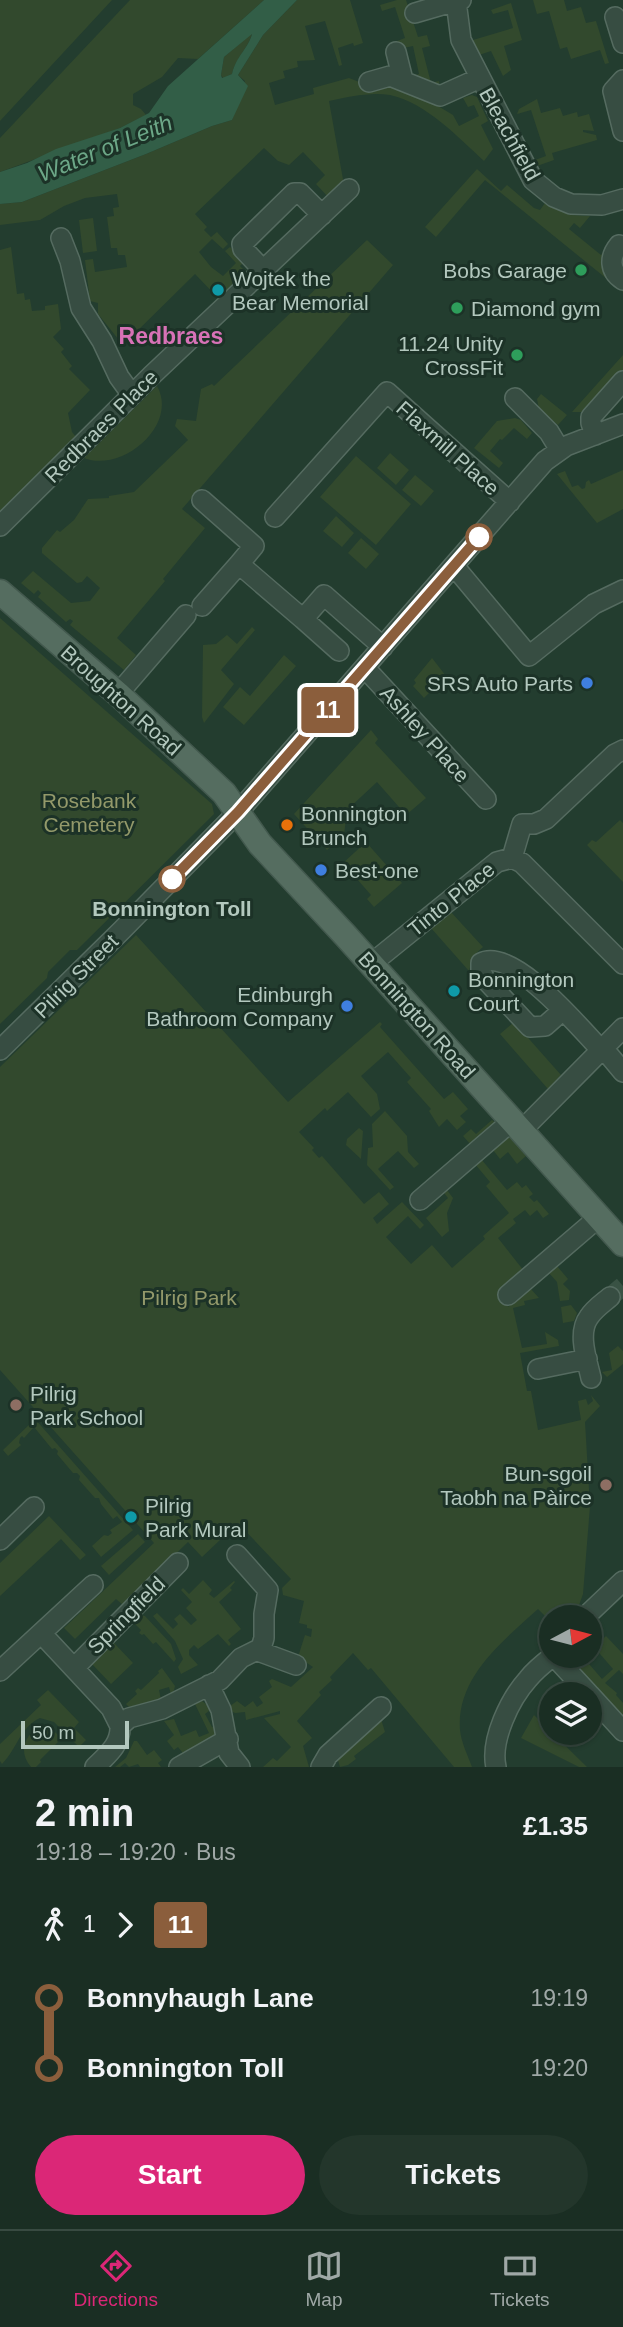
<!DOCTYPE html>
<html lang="en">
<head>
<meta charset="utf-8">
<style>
  :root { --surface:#1a2e23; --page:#23362b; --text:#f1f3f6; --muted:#9fa8a6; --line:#384a41; --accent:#db2777 }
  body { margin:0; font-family:Helvetica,sans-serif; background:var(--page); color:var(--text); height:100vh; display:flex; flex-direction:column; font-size:26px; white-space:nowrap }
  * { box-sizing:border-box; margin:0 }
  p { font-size:23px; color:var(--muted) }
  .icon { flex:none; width:38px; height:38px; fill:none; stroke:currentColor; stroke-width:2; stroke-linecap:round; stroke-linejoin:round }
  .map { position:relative; height:1767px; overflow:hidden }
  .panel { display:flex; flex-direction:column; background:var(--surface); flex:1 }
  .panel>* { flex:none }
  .badge { padding:0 14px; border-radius:5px; font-size:24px; line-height:46px }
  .needle { width:46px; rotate:83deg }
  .fabs { position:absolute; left:539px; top:1605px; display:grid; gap:14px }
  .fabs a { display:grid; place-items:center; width:63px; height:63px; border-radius:50%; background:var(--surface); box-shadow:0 2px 5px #0004,0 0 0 2px var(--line); font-size:35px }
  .scale { position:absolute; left:21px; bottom:18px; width:108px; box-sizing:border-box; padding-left:7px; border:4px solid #b3c8be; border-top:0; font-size:19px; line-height:24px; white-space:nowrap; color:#b3c8be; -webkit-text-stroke:5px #1c3227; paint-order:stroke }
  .map>.badge { position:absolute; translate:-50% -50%; box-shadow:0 0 0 4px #fff }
  .legs { display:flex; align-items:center; gap:10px; height:77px; padding:0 35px; font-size:23px }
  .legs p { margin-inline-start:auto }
  .head { display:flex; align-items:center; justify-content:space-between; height:119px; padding:0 35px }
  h1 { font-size:38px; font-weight:800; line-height:52px }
  .cta { display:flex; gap:14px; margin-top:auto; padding:14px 35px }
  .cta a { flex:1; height:80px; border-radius:42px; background:var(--accent); color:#fff; font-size:28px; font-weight:800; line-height:80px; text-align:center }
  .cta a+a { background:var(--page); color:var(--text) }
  ul { padding:0 35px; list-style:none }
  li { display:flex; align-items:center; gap:24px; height:70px; font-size:26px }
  li i { display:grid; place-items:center; width:10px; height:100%; margin:0 9px; background:currentColor }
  li i::after { content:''; width:18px; height:18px; margin:-9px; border:5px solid; border-radius:50%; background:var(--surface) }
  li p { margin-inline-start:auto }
  li:first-child i { background:linear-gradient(#0000 50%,currentColor 0) }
  li:last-child i { background:linear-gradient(currentColor 50%,#0000 0) }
  .dock { display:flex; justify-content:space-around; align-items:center; height:98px; border-top:2px solid var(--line); background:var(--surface); font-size:19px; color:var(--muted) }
  .dock a { display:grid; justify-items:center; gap:4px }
  .dock .selected { color:var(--accent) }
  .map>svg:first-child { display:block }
</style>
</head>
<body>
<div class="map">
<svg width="623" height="1767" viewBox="0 0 623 1767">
  <rect width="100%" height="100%" fill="#233d2f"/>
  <path fill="#32492d" d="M0,0H112L0,121Z
    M130,0H264L198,59L178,58L162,77L133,94V105L141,109L146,115L120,128L0,172V138Z
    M297,0H350L363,43L354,46L353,43L338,48L342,65L339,66L325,21L305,26L315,60L297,61L298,67L283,71L285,78L269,83L275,105L314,94L313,88L349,78L367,85L386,84L416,93L453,115L459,126L479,116L474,105L468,107L463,98L472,95L477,97L488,121L481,125L493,149L484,161C459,138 425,102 390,95C369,92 349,97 329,101L344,185L329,198L316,184L325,175L303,152L289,165L278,161L264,148L195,214L207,227L204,230L211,237L217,232L228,244L223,249L212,239L199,252L211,267L223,276L236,263L225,251L230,247L245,261L240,266L247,273L220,300L195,274L123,345L98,314V303L90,301L85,260L93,259L95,272L127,267L125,255H118L117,248H111L107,217L114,216L113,208L119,207L117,194L85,198L64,206L40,220L0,225V204L22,202L146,154L212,126L232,120L245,81L238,75L263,35Z
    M397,0H406L418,37L427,35L430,46L422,48L431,83L439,81L440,88L413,76L419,74L413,46L394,50L392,43L405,38L395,7L382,11L380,5Z
    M533,0H564L567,11L581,7L586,23L596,21L609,63L605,64L600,50L571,59L567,47L560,49L549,11L537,14Z
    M511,3L522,40L504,46L511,70L503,76L491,51L479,55L473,40L513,28L508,10L493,14L491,10Z
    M252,33C249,48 235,58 232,74L223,78L221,75L224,57Z
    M537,99L541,113L560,108L563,116L577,112L578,117L589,114L594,131L583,130V132L596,135L597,140L552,153L554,160L537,166L535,160L546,156L531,110L517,114L519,109Z
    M477,169L501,191L507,185L534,208L540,210L545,203L570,215L590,216L580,228L574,223L569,229L601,255L607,247L623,285V292L485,180L436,237L425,227Z
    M93,218L97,251L83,253L79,220Z
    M367,240L393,265L182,509L205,528L163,579L165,581L117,638L136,655L124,670L70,625L73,621L70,619L66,622L38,597L41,593L38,590L34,594L21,583L33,571L71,603L90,601L100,588L87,576L82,582L77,583L42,553V548L57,530L60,532L74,520L88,499L109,498V496L134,492L188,440L175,426L177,419L196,421L201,389L212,384L214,386Z
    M11,247L17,294L24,293L25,300L30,299L32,311L45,310V306L58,304L61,329L53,337L64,349L61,352L72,366L69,369L90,390L68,413L72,432L76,437L0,511V250Z
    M623,355V372L585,412H572Z
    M157,386C179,425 122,473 84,458Z
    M541,394L567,415L558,425L539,409L537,399Z
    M515,418L521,420L532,433L527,439L514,428L502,440L500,439L490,451L503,463L499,468L474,448L497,421Z
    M390,453L409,470L396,485L377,468Z
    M356,456L411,504L376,545L320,497Z
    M623,470V509L597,523L557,474L565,471L572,487L578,485L582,489L585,488L586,482L589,480L591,484Z
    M415,475L434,491L421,506L402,490Z
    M336,516L354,533L342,547L323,531Z
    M361,538L379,554L366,569L348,553Z
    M0,618L212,804L214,814L77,950H70L48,972L47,978L0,1024Z
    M252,627L255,630L221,670L234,684L204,723L202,717L203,645L216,644L227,635L237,644Z
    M284,655L296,666L244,725L223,707L240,687L250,696Z
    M432,658L446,676L424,698L413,686L416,683L414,680Z
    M371,730L378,739L375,743L426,798L406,815L377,782L347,810L344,835L327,850L294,814Z
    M620,820L623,823V882L587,845L592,840L596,842Z
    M366,842L402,883L374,907L367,899L371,895L343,863Z
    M450,911L483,947L473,956L469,971L431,928Z
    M136,935L288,1102L380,1022L382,1024L380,1027L444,1099L453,1092L468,1109L460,1116L466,1122L457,1130L447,1119L439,1127L429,1111L431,1109L407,1082L411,1078L388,1052L361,1076L377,1094L380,1109L371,1117L348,1092L327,1111L325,1108L299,1132L314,1148L312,1150L319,1158L322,1156L364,1204L379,1192L389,1204L373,1218L377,1224L402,1202L424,1225L420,1229L408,1216L386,1237L411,1264L432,1245L452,1268L485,1239L483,1236L509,1213L486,1186L490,1182L475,1164L481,1159L507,1190L517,1182L522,1188L526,1185L533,1194L529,1197L534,1202L537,1200L549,1214L543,1218L537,1210L530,1216L525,1210L513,1219L516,1223L498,1238L524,1271L507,1301L508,1307L530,1288L539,1298L524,1301L525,1305L513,1308L522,1348L547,1344L545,1332L558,1340L559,1346L520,1353L527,1391H531L538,1430L581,1420L578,1401L586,1399L588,1405L593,1401L591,1395L600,1406L585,1422L590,1506L583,1594L578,1608L568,1617H551V1622L538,1609C503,1641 456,1677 460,1730C461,1742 468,1756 472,1767H454L371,1668L368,1670L353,1653L330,1677L332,1680L319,1692L321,1695L297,1721L312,1738L303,1746L309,1767H263L273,1758L277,1761L291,1747L264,1718L280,1714V1711L246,1720L245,1712L235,1713L231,1711L230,1706L237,1701L245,1707L253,1701L257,1707L263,1703L259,1697L272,1687L269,1681L272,1679L291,1687L313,1667L298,1657L305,1635L311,1637L312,1629L307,1628V1625L299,1623L304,1601L283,1595L282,1588L291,1579L238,1523L202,1557L188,1542L123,1605L116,1599L75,1639L64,1628L154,1543L0,1370V1067Z
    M514,1022L561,1075L548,1089L500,1034Z
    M385,1111L407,1136L408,1152L419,1164L414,1168L398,1151L378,1169L394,1187L390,1190L367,1165L368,1148L373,1147L372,1124Z
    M492,1120L497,1124L472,1146L463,1136L471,1129L476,1134Z
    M359,1128L363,1131L361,1159L346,1145L347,1139Z
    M510,1136L526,1156L517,1164L508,1152L500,1159L493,1150Z
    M444,1186L453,1198L447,1213L449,1231L442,1237L426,1218L448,1198L441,1189Z
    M557,1266L568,1279L563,1284L570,1291L569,1300L560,1301L557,1282L549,1273Z
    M571,1305L577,1313L574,1321L563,1323L561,1307Z
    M618,1346L623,1351V1364L607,1377L602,1372L612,1370L609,1353Z
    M35,1419L133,1530L101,1557L92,1546L104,1535L108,1536L112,1533L110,1530L122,1522L117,1516L113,1519L101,1504L99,1498H95L79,1480L80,1476L77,1473H73L57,1454L58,1451L55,1448L52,1449L34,1427L24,1438L22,1436L20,1438L19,1443L21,1445L8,1456L3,1450Z
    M49,1516L86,1555L80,1560L61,1539L0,1596V1563Z
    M138,1534L145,1542L109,1575L101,1566Z
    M203,1580L212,1590L209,1594L214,1598L234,1581L235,1582L230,1588L232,1590L219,1602L241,1629L228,1640L231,1644L229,1646L218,1634L198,1649L194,1645L189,1650V1655L198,1665L181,1674L178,1667L183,1659L175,1641L153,1616L157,1613L173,1629L178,1624L174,1619L180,1614L191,1625L197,1620L186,1608L192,1602L181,1590L183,1588L189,1594Z
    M133,1614L145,1616L171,1644L176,1659L174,1662L156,1642L153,1644L144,1634L142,1635L139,1633L141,1630L129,1618Z
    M606,1636L623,1654V1674L619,1670L605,1683L617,1693L616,1695L623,1703V1723L573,1666L583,1657L602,1679L613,1669L594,1647Z
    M114,1643L133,1663L111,1684L92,1664Z
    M162,1668L175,1686L172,1698L169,1687L159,1690L161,1700L129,1707L126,1704L137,1694L135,1691L138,1688L141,1690L159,1673L158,1671Z
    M48,1690L79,1722L74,1728L86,1740L79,1747L54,1722L40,1718C20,1727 17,1749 2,1764L0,1761V1744L41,1705L37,1700Z
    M202,1701L206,1704L210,1710L205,1714L212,1727L217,1725L216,1738L186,1757L178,1747L174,1750L167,1741L174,1735L164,1721L174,1719L181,1736L196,1730L199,1737L209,1733L195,1704Z
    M534,1715L587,1767H579L521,1738Z
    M381,1719L385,1732L354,1756L356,1759L348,1765L340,1767L337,1757Z
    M41,1726L51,1729L62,1738L40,1760L41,1762L36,1767H31C18,1752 24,1735 41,1726Z
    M134,1741H137L147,1755L154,1750L162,1760L158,1763L161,1767H140L138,1764L129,1767L125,1763L120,1767H115L126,1758Z"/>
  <path fill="#325e47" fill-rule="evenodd" d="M264,0H297L263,35L238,75L248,86L232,120L212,126L146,154L22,202L0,204V172L27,163L56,149L120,128L149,113L168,86ZM252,34C248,49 236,56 232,74L222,78L221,75L224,57Z"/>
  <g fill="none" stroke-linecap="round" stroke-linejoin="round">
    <path stroke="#395244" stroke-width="19" stroke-dasharray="19 10" stroke-linecap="butt" d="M610,1297L623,1286"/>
    <defs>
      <path id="minor" d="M461,0L456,1L461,40L533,180L554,197L571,204L602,205L623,199
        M415,13L456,1
        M615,17L623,43
        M396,52L403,80
        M623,80L613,91L623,131
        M369,82L390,76L440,96L480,78
        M61,238L70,261L81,308L102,341L119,377L132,395
        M619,245C609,257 609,271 623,280
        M263,270L243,249L242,244L294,193H300L322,215
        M515,398L549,432L560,450
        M595,435L591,423V417L623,381
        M202,500L254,546L239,564
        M275,517L387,392L510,502
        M0,526L151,376L349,189
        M454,566L529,656L594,604L623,590
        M202,606L239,564L303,619L324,595L383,647
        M303,619L339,651
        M365,668L486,799
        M118,694L186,615
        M512,858L522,824H534L546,819L615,754L623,750
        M371,964L497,862L512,858L522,863L623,964
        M563,1010L545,1026L530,1027L484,978L481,971V963C512,946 580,1028 601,1050
        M603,1048L623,1072
        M0,1050L122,930L238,812L545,461L566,446L623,424
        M522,1130L623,1028
        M420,1200L513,1120
        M508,1295L599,1217
        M538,1369L587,1359
        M591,1378C587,1360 577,1333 589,1317C594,1309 603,1303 610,1297
        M0,1540L34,1507
        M585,1617L623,1581
        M41,1633L111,1708L120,1726L129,1718L162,1709L220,1680L241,1658L261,1648L264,1638V1614L268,1590L237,1555
        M258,1651L296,1665
        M554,1656L589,1694
        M74,1668L178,1563
        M0,1671L93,1585
        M209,1685L221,1710L229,1753L240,1767
        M590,1695L623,1731
        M95,1767C107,1755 121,1745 120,1726
        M179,1767L228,1739
        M321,1767L328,1755L381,1707
        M496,1767C490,1740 510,1699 528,1679C535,1670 544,1663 553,1656"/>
      <path id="major" d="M0,592L118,694L224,793L260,844L345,935L623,1244"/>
    </defs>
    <use href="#minor" stroke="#556b60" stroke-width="22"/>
    <use href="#major" stroke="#43594e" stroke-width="27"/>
    <use href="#minor" stroke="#374d42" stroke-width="19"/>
    <use href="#major" stroke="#556d60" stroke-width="24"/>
  </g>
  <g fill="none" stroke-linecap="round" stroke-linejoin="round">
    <defs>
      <path id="line-1" d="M172,879L238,812L479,537"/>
    </defs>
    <use href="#line-1" stroke="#fff" stroke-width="16"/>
    <use href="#line-1" stroke="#8b5e3c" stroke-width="10"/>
  </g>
  <g fill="#2e9e5b" stroke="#1c3227" stroke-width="2.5">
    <circle cx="581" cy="270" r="7"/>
    <circle cx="457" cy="308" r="7"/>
    <circle cx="517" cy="355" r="7"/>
  </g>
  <g fill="#0f9aa8" stroke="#1c3227" stroke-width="2.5">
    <circle cx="218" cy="290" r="7"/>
    <circle cx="454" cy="991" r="7"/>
    <circle cx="131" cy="1517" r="7"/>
  </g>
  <g fill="#fff" stroke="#8b5e3c" stroke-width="3.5">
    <circle cx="479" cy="537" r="12"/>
    <circle cx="172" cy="879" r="12"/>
  </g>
  <g fill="#3f7fe0" stroke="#1c3227" stroke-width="2.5">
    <circle cx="587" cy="683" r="7"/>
    <circle cx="321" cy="870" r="7"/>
    <circle cx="347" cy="1006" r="7"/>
  </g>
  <circle fill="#e8710a" stroke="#1c3227" stroke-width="2.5" cx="287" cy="825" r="7"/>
  <g fill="#8d6e63" stroke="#1c3227" stroke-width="2.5">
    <circle cx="16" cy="1405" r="7"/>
    <circle cx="606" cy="1485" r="7"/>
  </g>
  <g text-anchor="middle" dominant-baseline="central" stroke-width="6" stroke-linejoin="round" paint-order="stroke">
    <g font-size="21" fill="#b3c8be" stroke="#1c3227">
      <text transform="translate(510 134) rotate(61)">Bleachfield</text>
      <text transform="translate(101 426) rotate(-45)">Redbraes Place</text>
      <text transform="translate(448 448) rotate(42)">Flaxmill Place</text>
      <text transform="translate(121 700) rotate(42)">Broughton Road</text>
      <text transform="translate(425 734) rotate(48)">Ashley Place</text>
      <text transform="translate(451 899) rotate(-39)">Tinto Place</text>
      <text transform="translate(76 976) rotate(-45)">Pilrig Street</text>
      <text transform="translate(417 1015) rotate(48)">Bonnington Road</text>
      <text transform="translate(126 1615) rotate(-45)">Springfield</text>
    </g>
    <g font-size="21" fill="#b3c8be" stroke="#1c3227" text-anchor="start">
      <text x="567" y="270" text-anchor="end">Bobs Garage</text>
      <text x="232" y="278">Wojtek the<tspan x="232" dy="24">Bear Memorial</tspan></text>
      <text x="471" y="308">Diamond gym</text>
      <text x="503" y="343" text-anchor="end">11.24 Unity<tspan x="503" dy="24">CrossFit</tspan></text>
      <text x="573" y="683" text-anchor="end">SRS Auto Parts</text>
      <text x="301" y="813">Bonnington<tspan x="301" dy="24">Brunch</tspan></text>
      <text x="335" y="870">Best-one</text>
      <text x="468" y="979">Bonnington<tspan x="468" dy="24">Court</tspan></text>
      <text x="333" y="994" text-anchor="end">Edinburgh<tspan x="333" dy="24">Bathroom Company</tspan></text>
      <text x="30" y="1393">Pilrig<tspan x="30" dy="24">Park School</tspan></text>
      <text x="592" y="1473" text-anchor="end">Bun-sgoil<tspan x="592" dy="24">Taobh na Pàirce</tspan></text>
      <text x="145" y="1505">Pilrig<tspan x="145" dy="24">Park Mural</tspan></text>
    </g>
    <g font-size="21" fill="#93996a" stroke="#1c3227">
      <text x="89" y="800">Rosebank<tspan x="89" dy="24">Cemetery</tspan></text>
      <text x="189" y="1297">Pilrig Park</text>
    </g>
    <g font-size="21" font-weight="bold" fill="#b3c8be" stroke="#1c3227">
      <text x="172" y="908">Bonnington Toll</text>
    </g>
    <g font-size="23" font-style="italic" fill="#6ca787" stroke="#1c3227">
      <text transform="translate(105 148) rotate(-22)">Water of Leith</text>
    </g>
    <g font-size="23" font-weight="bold" fill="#d872b7" stroke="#1c3227">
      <text x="171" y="336">Redbraes</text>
    </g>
  </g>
</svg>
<div class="fabs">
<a><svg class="needle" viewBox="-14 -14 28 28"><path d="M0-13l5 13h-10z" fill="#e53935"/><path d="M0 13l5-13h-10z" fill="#9fa8a6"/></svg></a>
<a><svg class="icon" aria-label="layers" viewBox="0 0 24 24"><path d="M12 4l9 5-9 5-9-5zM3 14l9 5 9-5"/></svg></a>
</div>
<div class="scale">50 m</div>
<b class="badge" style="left:328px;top:710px;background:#8b5e3c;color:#fff">11</b>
</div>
<section class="panel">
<div class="head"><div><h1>2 min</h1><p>19:18 – 19:20 · Bus</p></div><b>£1.35</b></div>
<div class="legs"><svg class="icon" aria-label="walk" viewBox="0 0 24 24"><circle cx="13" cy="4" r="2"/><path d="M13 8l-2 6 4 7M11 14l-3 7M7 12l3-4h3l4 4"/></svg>1<svg class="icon" aria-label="forward" viewBox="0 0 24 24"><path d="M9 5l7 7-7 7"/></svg><b class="badge" style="background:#8b5e3c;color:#fff">11</b></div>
<ul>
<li><i style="color:#8b5e3c"></i><b>Bonnyhaugh Lane</b><p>19:19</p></li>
<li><i style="color:#8b5e3c"></i><b>Bonnington Toll</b><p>19:20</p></li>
</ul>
<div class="cta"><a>Start</a><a>Tickets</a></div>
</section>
<nav class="dock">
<a class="selected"><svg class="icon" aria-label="directions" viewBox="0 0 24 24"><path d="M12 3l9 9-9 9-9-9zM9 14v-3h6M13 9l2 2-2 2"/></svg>Directions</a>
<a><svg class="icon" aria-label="map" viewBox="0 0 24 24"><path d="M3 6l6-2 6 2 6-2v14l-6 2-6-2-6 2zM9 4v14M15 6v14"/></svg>Map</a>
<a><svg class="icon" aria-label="tickets" viewBox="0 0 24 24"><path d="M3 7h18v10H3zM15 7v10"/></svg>Tickets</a>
</nav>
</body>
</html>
